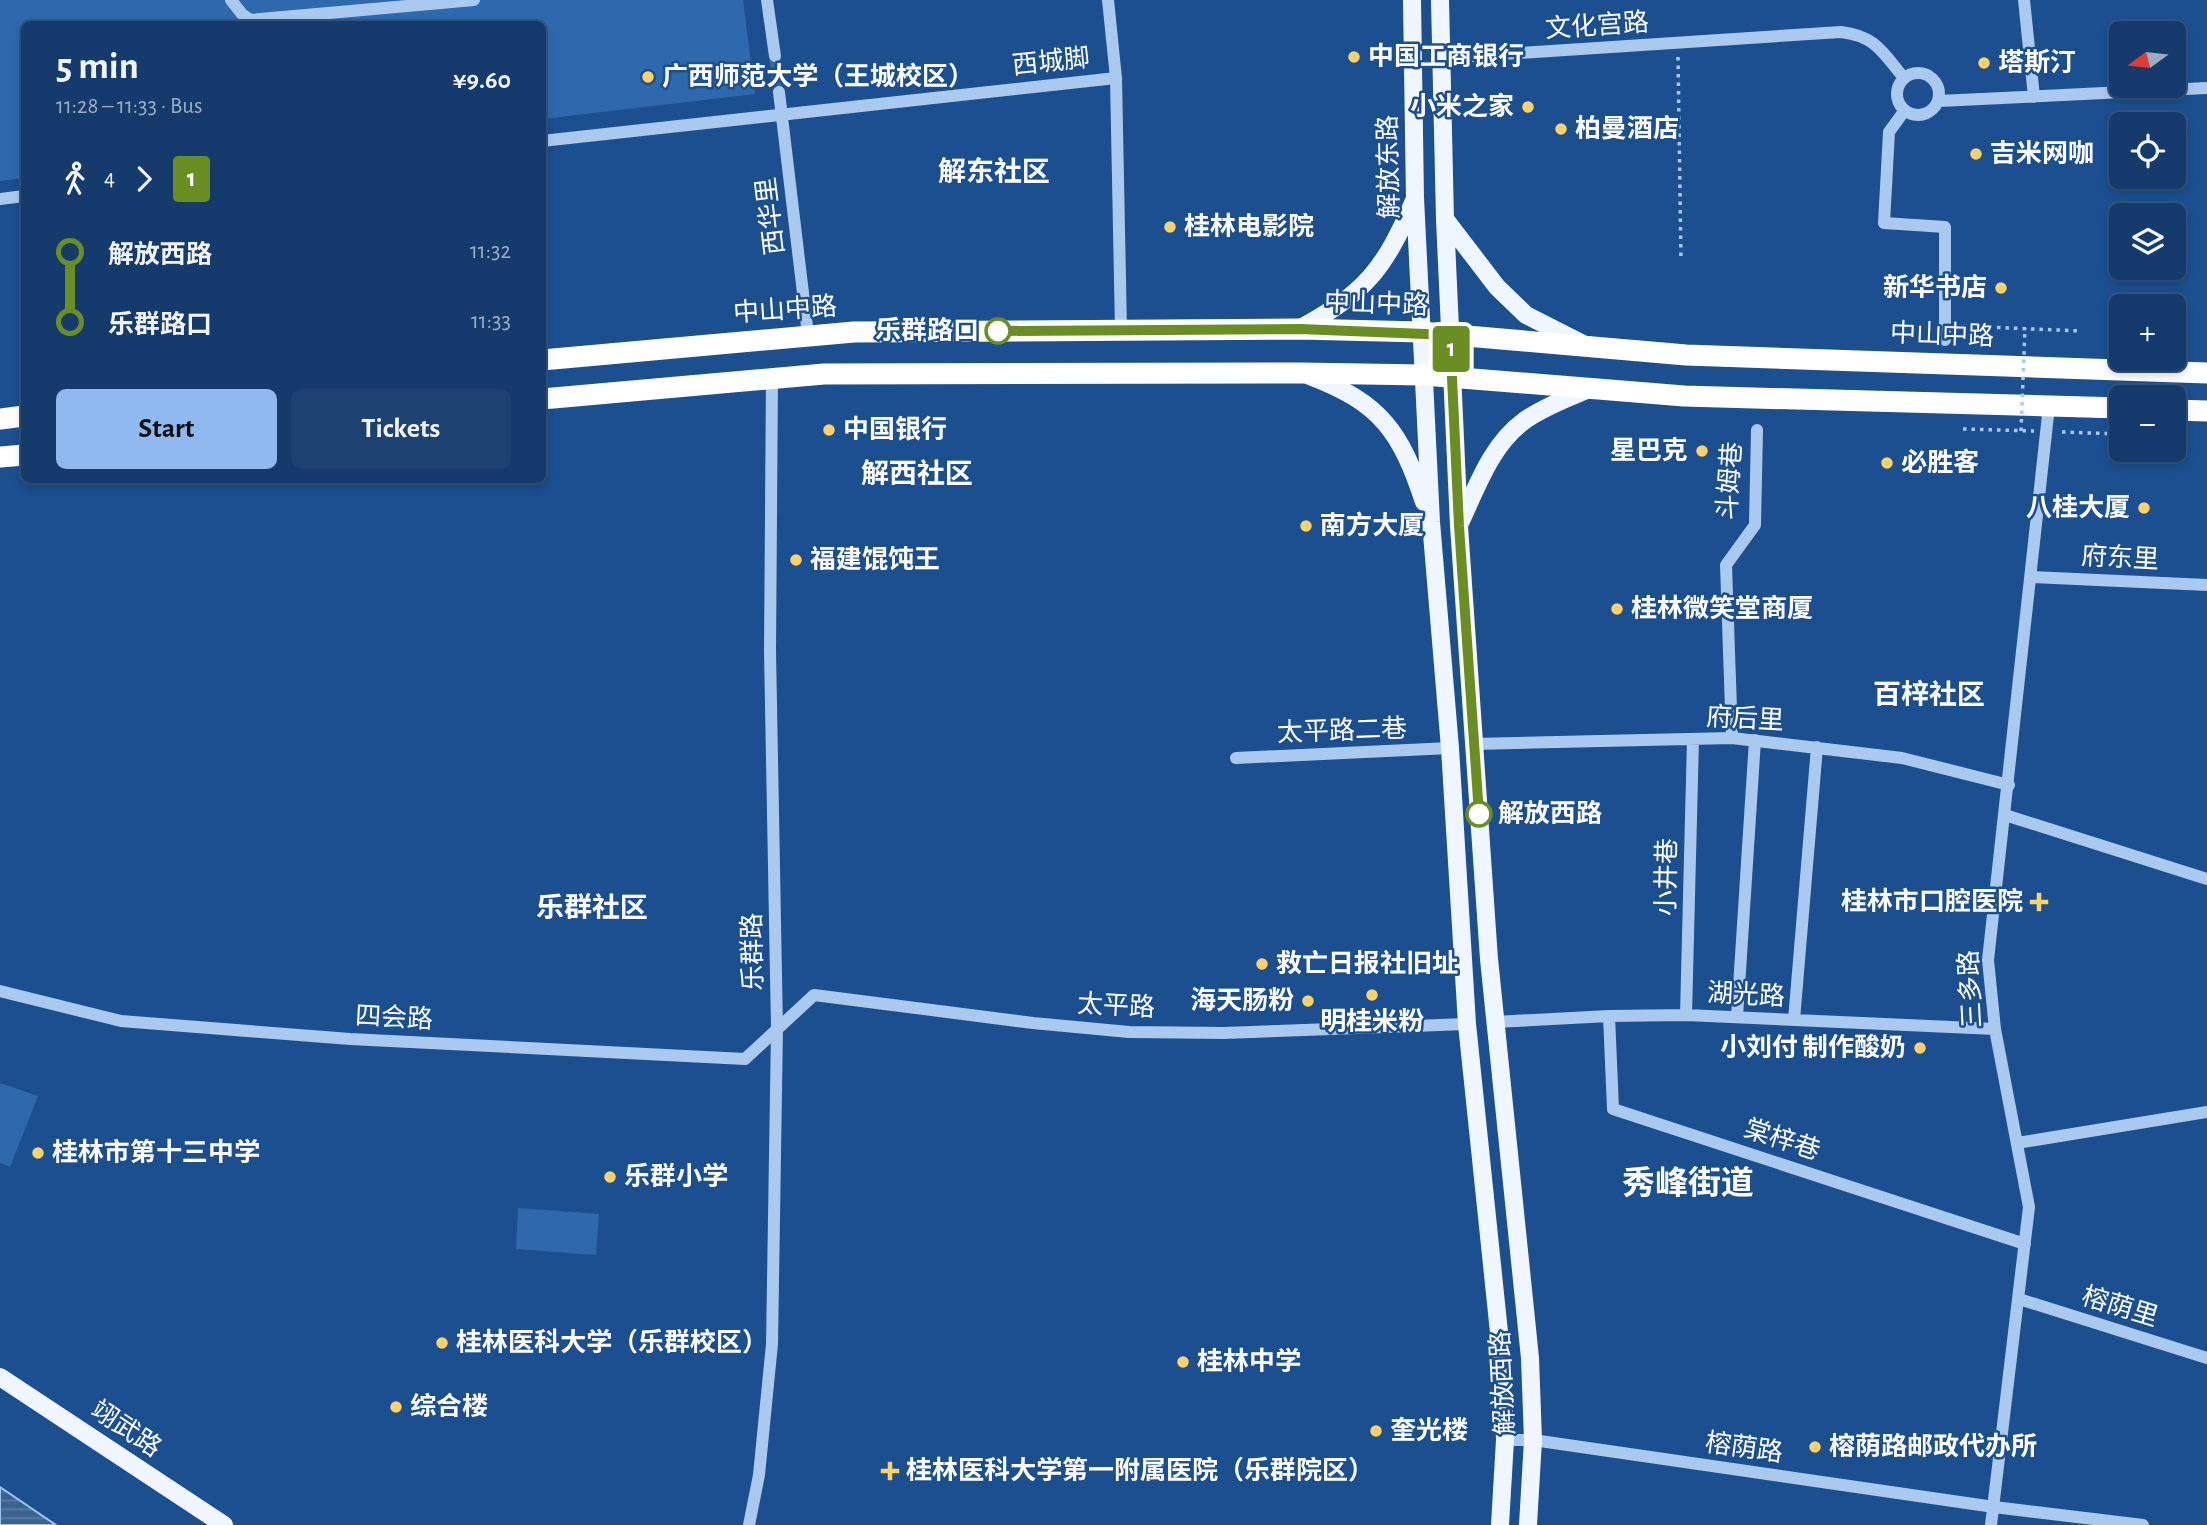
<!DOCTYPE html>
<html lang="en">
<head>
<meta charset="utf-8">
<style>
  :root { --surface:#143b6b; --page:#1d4271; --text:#f1f3f6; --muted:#9dadc1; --line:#33557e; --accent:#90b9f0 }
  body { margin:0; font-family:"Alegreya Sans","Noto Sans SC",sans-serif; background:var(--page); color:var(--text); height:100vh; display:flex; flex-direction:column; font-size:26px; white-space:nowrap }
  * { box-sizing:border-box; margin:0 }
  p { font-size:23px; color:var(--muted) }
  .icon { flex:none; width:38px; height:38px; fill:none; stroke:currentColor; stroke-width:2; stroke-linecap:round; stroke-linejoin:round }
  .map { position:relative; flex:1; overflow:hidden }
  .side { position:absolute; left:21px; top:21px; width:525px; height:462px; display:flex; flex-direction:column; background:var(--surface); border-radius:10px; box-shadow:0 4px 10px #0003,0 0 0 2px var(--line) }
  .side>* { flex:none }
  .badge { padding:0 14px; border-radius:5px; font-size:24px; line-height:46px }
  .needle { width:46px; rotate:255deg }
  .tools { position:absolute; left:2109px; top:21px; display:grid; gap:14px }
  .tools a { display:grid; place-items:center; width:77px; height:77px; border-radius:10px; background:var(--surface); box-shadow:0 4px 10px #0003,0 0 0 2px var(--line); font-size:35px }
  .map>.badge { position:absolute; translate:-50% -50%; box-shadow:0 0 0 4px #fff }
  .legs { display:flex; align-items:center; gap:10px; height:77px; padding:0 35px; font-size:23px }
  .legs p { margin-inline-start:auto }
  .headline { display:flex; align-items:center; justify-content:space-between; height:119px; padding:0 35px }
  h1 { font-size:38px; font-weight:600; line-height:52px }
  .button { display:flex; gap:14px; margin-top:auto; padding:14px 35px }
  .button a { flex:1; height:80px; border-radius:10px; background:var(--accent); color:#111; font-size:28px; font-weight:600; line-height:80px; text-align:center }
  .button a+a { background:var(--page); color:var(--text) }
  ul { padding:0 35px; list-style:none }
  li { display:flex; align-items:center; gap:24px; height:70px; font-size:26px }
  li i { display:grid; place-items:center; width:10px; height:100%; margin:0 9px; background:currentColor }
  li i::after { content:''; width:18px; height:18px; margin:-9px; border:5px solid; border-radius:50%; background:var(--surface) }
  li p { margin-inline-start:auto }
  li:first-child i { background:linear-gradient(#0000 50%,currentColor 0) }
  li:last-child i { background:linear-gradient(currentColor 50%,#0000 0) }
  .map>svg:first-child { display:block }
</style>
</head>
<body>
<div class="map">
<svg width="2207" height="1525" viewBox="0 0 2207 1525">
  <defs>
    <pattern id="water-rules" width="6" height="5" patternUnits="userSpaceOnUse" patternTransform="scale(1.75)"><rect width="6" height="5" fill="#3c6290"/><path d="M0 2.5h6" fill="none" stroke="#597aa1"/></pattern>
  </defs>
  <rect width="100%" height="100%" fill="#1b4f8f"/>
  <path fill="#2e69ad" d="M0,0H743L755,94L543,119L542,24H24V178L0,181Z
    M0,1083L38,1096L10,1167L0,1163Z
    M518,1208L599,1214L596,1255L516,1249Z"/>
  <path fill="url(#water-rules)" stroke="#9cc4f0" stroke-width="2" d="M0,1487L56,1525H0Z"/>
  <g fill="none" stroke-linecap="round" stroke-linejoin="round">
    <path stroke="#3d69a0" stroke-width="12" stroke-dasharray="12 6" stroke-linecap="butt" d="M775,56L779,92"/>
    <path stroke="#a9c9ee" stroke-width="3.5" stroke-dasharray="3.5 5" stroke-linecap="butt" d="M1678,57L1681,259
      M1963,326L2081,331
      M1963,429L2034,431
      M2062,432L2120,434"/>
    <path stroke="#a9c9ee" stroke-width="12" d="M231,0L242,14L250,20L474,0
      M767,0L775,56
      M1108,0L1116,78L1121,330
      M2024,0L2034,97
      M1442,58L1841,32C1876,36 1883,53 1904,78
      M1897 94a21 21 0 1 1 42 0a21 21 0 1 1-42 0Z
      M779,92L808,335
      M1939,101L2207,88
      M1905,110L1889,132L1884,223L1945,227V340
      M542,141L1116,78
      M0,199L24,196
      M2031,577L2207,585
      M1732,738L1726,565L1755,525L1757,430
      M1474,744L1732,738L1902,758L2009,785
      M1236,758L1450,748
      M2005,815L2207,879
      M0,991L121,1021L350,1039L745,1059L814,995L1033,1023L1129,1032L1224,1033L1467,1024
      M1686,1015L1693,739
      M1609,1016L1613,1109L2025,1244
      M1737,1017L1755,740
      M1794,1020L1817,747
      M1495,1022L1609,1016L1686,1015L1995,1029
      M2017,1143L2207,1112
      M2019,1299L2207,1358
      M1505,1440H1533L1994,1507L2143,1525
      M749,1525L759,1475L772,1344L777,1029L770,651L772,377
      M1991,1525L2029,1207L1995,1029L1988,960L2049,406"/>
    <path stroke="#f0f6ff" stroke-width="18" d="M1412,0L1415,198L1431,522L1450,748L1467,1024L1502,1361L1505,1440L1500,1525
      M1440,0L1445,219L1459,526L1489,959L1530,1358L1533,1440L1528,1525
      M1445,219L1497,287L1526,315L1585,345
      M1299,329C1366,292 1383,271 1414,201
      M1310,376C1381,403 1401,432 1424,502
      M1460,523C1477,487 1491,445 1524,421C1543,407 1567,399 1588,389
      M0,1377L224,1525"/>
    <path stroke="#fff" stroke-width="21" d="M542,360L854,332L1299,329L1421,332L1686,355L2207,373
      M542,399L824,374L1301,373L1424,375L1684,396L2121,408
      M2174,410L2207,411
      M0,419L24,416
      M0,457L24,455"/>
    <path stroke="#a9c9ee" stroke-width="3.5" stroke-dasharray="3.5 5" stroke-linecap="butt" d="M2021,431L2025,328"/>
  </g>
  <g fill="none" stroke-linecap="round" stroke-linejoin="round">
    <defs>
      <path id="line-1" d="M998,331L1300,329L1450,335L1459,526L1479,814"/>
    </defs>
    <use href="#line-1" stroke="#fff" stroke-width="16"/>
    <use href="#line-1" stroke="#6b8e23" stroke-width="10"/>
  </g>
  <g fill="#ffd166" stroke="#1b4f8f" stroke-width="2.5">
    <circle cx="1354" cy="57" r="7"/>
    <circle cx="1984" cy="63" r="7"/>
    <circle cx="648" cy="77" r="7"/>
    <circle cx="1528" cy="107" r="7"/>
    <circle cx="1561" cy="129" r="7"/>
    <circle cx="1976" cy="154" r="7"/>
    <circle cx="1170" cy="227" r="7"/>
    <circle cx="2001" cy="288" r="7"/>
    <circle cx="829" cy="430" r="7"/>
    <circle cx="1702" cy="451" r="7"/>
    <circle cx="1887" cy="463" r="7"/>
    <circle cx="2144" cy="508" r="7"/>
    <circle cx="1306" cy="526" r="7"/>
    <circle cx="796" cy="560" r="7"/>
    <circle cx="1617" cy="609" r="7"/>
    <path d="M2035.5 891.5h7v7h7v7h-7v7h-7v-7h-7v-7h7z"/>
    <circle cx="1262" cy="964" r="7"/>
    <circle cx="1372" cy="995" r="7"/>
    <circle cx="1308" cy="1001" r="7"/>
    <circle cx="1920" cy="1048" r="7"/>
    <circle cx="38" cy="1153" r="7"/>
    <circle cx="610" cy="1177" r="7"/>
    <circle cx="442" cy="1343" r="7"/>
    <circle cx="1183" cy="1362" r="7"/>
    <circle cx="396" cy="1407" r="7"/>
    <circle cx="1376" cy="1431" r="7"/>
    <circle cx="1815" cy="1447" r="7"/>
    <path d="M886.5 1460.5h7v7h7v7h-7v7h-7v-7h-7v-7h7z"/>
  </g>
  <g fill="#fff" stroke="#6b8e23" stroke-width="3.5">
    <circle cx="998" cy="331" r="12"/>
    <circle cx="1479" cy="814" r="12"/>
  </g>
  <g text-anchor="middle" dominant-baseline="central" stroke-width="5" stroke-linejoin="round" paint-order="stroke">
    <g font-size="26" fill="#fff" stroke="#1b4f8f">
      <text transform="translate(1597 26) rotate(-4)">文化宫路</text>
      <text transform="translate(1051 62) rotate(-6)">西城脚</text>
      <text transform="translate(1389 167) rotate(-91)">解放东路</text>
      <text transform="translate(771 216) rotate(-97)">西华里</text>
      <text transform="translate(1376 304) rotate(2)">中山中路</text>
      <text transform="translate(785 310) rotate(-4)">中山中路</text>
      <text transform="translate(1942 335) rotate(2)">中山中路</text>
      <text transform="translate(1730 481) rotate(-86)">斗姆巷</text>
      <text transform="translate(2120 558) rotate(3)">府东里</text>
      <text transform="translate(1745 719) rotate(3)">府后里</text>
      <text transform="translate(1342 731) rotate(-2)">太平路二巷</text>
      <text transform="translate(1667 877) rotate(-89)">小井巷</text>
      <text transform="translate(753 952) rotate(-91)">乐群路</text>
      <text transform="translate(1971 989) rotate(-93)">三多路</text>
      <text transform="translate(1746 995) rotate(3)">湖光路</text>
      <text transform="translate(1116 1006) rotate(3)">太平路</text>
      <text transform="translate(394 1018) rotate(3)">四会路</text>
      <text transform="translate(1782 1140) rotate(18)">棠梓巷</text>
      <text transform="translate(2120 1307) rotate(17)">榕荫里</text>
      <text transform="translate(1503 1383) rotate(-93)">解放西路</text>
      <text transform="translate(126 1429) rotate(34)">翊武路</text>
      <text transform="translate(1744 1448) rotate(8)">榕荫路</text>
    </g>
    <g font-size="26" font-weight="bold" fill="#fff" stroke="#1b4f8f" text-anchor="start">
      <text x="1368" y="57">中国工商银行</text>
      <text x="1998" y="63">塔斯汀</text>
      <text x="662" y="77">广西师范大学（王城校区）</text>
      <text x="1514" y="107" text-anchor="end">小米之家</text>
      <text x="1575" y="129">柏曼酒店</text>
      <text x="1990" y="154">吉米网咖</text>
      <text x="1184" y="227">桂林电影院</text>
      <text x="1987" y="288" text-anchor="end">新华书店</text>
      <text x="843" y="430">中国银行</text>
      <text x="1688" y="451" text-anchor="end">星巴克</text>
      <text x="1901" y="463">必胜客</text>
      <text x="2130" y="508" text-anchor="end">八桂大厦</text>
      <text x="1320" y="526">南方大厦</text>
      <text x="810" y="560">福建馄饨王</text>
      <text x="1631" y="609">桂林微笑堂商厦</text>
      <text x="2023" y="902" text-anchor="end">桂林市口腔医院</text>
      <text x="1276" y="964">救亡日报社旧址</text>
      <text x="1294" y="1001" text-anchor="end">海天肠粉</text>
      <text x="1372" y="1022" text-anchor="middle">明桂米粉</text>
      <text x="1906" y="1048" text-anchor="end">小刘付 制作酸奶</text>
      <text x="52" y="1153">桂林市第十三中学</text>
      <text x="624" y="1177">乐群小学</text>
      <text x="456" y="1343">桂林医科大学（乐群校区）</text>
      <text x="1197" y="1362">桂林中学</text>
      <text x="410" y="1407">综合楼</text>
      <text x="1390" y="1431">奎光楼</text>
      <text x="1829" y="1447">榕荫路邮政代办所</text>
      <text x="906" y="1471">桂林医科大学第一附属医院（乐群院区）</text>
    </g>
    <g font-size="26" font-weight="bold" fill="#fff" stroke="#1b4f8f" text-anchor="end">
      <text x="979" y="331">乐群路口</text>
      <text x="1498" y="814" text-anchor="start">解放西路</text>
    </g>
    <g font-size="28" font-weight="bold" fill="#fff" stroke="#1b4f8f">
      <text x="994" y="173">解东社区</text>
      <text x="917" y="475">解西社区</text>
      <text x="1929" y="696">百梓社区</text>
      <text x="592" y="909">乐群社区</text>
    </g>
    <g font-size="33" font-weight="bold" fill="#fff" stroke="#1b4f8f">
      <text x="1688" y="1184">秀峰街道</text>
    </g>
  </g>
</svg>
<div class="tools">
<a><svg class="needle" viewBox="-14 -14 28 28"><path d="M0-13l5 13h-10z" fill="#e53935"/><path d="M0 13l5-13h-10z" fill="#9dadc1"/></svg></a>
<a><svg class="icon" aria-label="locate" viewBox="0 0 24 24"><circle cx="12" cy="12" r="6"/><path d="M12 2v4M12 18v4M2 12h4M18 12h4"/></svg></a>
<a><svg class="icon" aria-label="layers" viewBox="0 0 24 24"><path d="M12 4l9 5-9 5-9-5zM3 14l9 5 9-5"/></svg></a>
<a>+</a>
<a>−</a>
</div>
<b class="badge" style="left:1451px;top:349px;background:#6b8e23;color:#fff">1</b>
<section class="side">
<div class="headline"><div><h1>5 min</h1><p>11:28 – 11:33 · Bus</p></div><b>¥9.60</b></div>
<div class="legs"><svg class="icon" aria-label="walk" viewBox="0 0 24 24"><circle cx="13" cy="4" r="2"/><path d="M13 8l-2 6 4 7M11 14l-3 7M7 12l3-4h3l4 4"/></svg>4<svg class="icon" aria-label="forward" viewBox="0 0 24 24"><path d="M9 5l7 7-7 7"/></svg><b class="badge" style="background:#6b8e23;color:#fff">1</b></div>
<ul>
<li><i style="color:#6b8e23"></i><b>解放西路</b><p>11:32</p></li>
<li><i style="color:#6b8e23"></i><b>乐群路口</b><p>11:33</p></li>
</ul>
<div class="button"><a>Start</a><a>Tickets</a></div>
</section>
</div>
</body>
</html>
